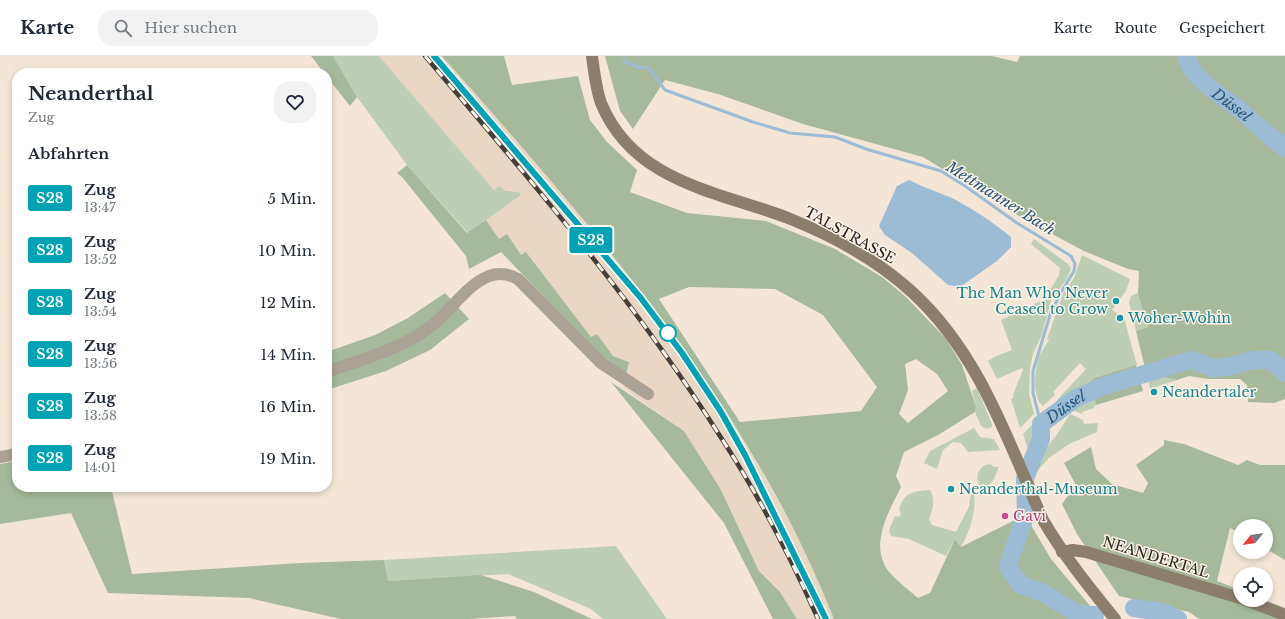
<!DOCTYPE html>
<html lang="de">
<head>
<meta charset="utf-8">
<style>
  :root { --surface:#fff; --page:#f2f2f3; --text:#1f2937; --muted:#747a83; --line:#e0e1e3 }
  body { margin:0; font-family:"Libre Baskerville",serif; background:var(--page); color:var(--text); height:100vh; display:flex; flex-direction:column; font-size:15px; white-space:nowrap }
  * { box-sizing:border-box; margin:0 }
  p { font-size:13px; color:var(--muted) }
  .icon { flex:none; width:22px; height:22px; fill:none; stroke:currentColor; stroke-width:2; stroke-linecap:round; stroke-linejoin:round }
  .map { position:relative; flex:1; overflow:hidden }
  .drawer { position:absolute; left:12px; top:12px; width:320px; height:424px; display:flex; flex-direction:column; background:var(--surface); border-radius:16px; box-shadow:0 2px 6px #0003 }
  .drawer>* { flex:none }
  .badge { padding:0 8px; border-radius:3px; font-size:14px; line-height:26px }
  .needle { width:26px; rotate:240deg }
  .buttons { position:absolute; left:1233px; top:463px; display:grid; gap:8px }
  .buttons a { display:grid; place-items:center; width:40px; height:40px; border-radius:50%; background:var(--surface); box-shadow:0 2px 6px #0003; font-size:20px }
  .map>.badge { position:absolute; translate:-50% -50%; box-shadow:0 0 0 2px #fff }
  h2 { padding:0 16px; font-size:15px; line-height:36px }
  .round { display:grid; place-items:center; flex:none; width:42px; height:42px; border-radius:16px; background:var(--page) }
  .head { display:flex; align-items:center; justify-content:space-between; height:68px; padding:0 16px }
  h1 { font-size:19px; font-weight:700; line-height:30px }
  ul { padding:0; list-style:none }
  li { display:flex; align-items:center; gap:12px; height:52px; padding:0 16px }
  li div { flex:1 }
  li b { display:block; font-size:15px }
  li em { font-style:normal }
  li .badge { min-width:44px; font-weight:700; text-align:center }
  header { display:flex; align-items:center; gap:24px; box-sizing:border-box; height:56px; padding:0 20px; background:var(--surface); border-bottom:1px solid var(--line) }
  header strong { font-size:19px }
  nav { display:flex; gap:22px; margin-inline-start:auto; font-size:14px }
  .search { width:280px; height:36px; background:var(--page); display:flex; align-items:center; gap:10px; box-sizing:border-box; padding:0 14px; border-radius:16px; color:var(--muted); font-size:15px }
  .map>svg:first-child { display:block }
</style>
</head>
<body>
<header>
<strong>Karte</strong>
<div class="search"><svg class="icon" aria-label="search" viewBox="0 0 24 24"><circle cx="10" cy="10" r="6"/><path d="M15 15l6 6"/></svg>Hier suchen</div>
<nav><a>Karte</a><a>Route</a><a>Gespeichert</a></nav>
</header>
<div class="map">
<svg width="1285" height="563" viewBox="0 0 1285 563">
  <rect width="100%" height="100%" fill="#f3e6d7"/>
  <path fill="#e9d7c4" d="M379,0H442L546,117L605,190L664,264L702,317L751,395L801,487L819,525L834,563H797L780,536L759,515L720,432L684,375L623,332L629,306L613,300L597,278L591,281L527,197L521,199L499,183L486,164L521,139L494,134Z"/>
  <path fill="#bdceb4" d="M333,0H379L494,134L500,130L505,135L519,136L521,139L468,177L407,109L357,41Z
    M1034,183L1068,208L1071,213L1066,224L1051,245L1042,278L1033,298L1030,312L1029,338L1034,358L1020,372L1011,343L1013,342C1013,334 1021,322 1023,313L1022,312L997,323L988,305L994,301L1012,294L1001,264L1045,243L1059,219L1060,212L1031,188Z
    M1082,199L1130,223L1126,235L1112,254L1124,262L1137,309L1094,322L1091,325L1090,331L1074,339L1061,350L1058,348L1057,344L1086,313L1080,307L1053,336L1055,339L1043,350C1031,340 1035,314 1039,301C1041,295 1046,290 1049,284L1047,283L1063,238L1074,222Z
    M1138,237L1149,271L1136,275L1129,247L1131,240Z
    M1159,320L1177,324L1150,333L1148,323Z
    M977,332L992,368V371L987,373L981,370L975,356L976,351L972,335Z
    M1094,340L1096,349L1094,350V352L1082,356L1083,358L1072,354L1078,347Z
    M1070,358L1083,364L1084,368L1098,367L1097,376L1069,388L1049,402L1037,415C1040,400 1046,392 1056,380C1061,373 1065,365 1070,358Z
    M1036,365L1037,377L1030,399L1023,378Z
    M974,372L980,381L994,383L1000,394L968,396L961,387L953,386L943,394L937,413L924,407L930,395Z
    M990,408L994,411H999C995,419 993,432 981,431C973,422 979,409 990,408Z
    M973,430C978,450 971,473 961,491L955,483L946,500L909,483L891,480L889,474L895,460L899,461L901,458L899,453C904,436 914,435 930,434C936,444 933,453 929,463L932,469L956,476L970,449L969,447Z
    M616,490L667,563H603L591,553L508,518L388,525L384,504Z"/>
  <path fill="#a6b99a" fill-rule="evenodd" d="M311,0H333L357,41L350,50L327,21V17H324Z
    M442,0H504L512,29L578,20L590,64L607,86L637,114L630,136L687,157L766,165L835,193L882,221L906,241L946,283L962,309L976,351L975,356L938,379L904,396L896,420L901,431C888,457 868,491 890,517C898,526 909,534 918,542L930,537L955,483L961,491L1017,463L1028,464L1051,503L1101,563H834C749,347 594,172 442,0ZM689,231L775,233L823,259L877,331L861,355L740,366L659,243ZM916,303L937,318L948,335L908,367L899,358L908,334L905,308Z
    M605,0H992L1017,6L1020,0H1285V343L1274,347L1248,346L1247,329L1240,323H1208L1189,320L1177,324L1159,320L1154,309L1145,312L1136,275L1148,271L1138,237L1139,215L1128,213L1084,195L1024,163L923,101L803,68L718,38L665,24L633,73L620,55Z
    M407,109L467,177L486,164L499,183L507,178L521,199L526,196L591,281L597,278L613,300L629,306L626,319L602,301L501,196L469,213L466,200L402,121L397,117Z
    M445,237L469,263L430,294L386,315L327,334V296L375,279L408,262Z
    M1136,309L1138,316L1090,331L1091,325L1094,322Z
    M1140,324L1143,335L1096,349L1094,340Z
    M611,326L684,375L720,432L759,515L780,536L797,563H773L724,467Z
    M1164,384L1184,388L1238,409L1247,404L1260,409H1285V504L1266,493V470H1240V477L1230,472L1217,525L1240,534V544H1265L1285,552V563H1199L1189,556L1119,540L1077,478L1062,448L1076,429L1064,407L1091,391L1096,413L1112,428L1143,437L1148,427L1136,409L1164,389Z
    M17,405V431H111L132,518L300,507L384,504L388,525L481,519L534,536L592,563H517L515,560L469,563H341L249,542L108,537L71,457L0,468V408Z"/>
  <path fill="#9cbbd4" d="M909,124C923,131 938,136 952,142C973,153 993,166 1011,181V191L997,205L960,231L948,229L912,197L885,179L879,170L897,130Z"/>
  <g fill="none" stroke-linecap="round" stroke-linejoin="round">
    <path stroke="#9cbbd4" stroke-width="3" d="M624,0L625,6L638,11L649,12L665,34L753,66L790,77L835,81L866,93L941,115L965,130L1017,167L1071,200L1075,208L1074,215L1060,238L1050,259L1033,315V337L1041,368"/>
    <g stroke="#9cbbd4" stroke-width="18">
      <path id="s1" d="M1186,0C1194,26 1220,38 1240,54C1255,67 1269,80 1285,92"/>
      <path d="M1134,552L1162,556L1178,563"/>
      <path id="s2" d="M1095,559H1086L1074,556L1044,537L1021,529L1008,511L1009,506L1026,458L1025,422L1041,383V368L1076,342L1104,330L1191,304L1213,312L1226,311L1252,304H1271L1285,317"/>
    </g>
    <path stroke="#aaa294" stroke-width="12" d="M327,316C361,303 400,294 430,271C450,256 466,229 489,220C500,216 509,218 518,223L601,307L648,338
      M0,401L17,398"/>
    <path stroke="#8b7f6b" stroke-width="12" d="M592,0C594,15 596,33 601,47C634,127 718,135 788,162C831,179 877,204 912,236C979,297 1007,383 1043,464C1064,500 1089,531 1115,563
      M1062,496L1073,494L1086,496L1240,542
      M1245,544L1285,559"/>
    <defs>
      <path id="rail" d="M425,0C529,122 634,244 720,380C758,438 790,500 818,563
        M434,0L640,241L683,297L721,355L745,399L826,563"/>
    </defs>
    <use href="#rail" stroke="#443f38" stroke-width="4.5"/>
    <use href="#rail" stroke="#fef3e7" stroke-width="3" stroke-dasharray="9" stroke-linecap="butt"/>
  </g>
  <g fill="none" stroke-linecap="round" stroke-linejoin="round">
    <defs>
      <path id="line" d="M434,0L640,241L682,297L721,356L745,399L826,563"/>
    </defs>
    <use href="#line" stroke="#fff" stroke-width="9"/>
    <use href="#line" stroke="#00a3b4" stroke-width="6"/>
  </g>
  <g fill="#0f9aa8" stroke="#fef3e7" stroke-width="1.5">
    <circle cx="1116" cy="245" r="4"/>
    <circle cx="1120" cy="262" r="4"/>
    <circle cx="1154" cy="336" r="4"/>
    <circle cx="951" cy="433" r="4"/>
  </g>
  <circle fill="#fff" stroke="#00a3b4" stroke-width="2" cx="668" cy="277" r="8"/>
  <circle fill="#d1479c" stroke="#fef3e7" stroke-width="1.5" cx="1005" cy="460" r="4"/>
  <g text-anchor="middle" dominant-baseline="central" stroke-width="3" stroke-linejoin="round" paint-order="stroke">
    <g font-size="14" fill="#2a2620" stroke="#fef3e7">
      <text transform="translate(850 179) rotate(29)">TALSTRASSE</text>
      <text transform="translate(1156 501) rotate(17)">NEANDERTAL</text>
    </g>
    <g font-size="14" fill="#0d838f" stroke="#fef3e7" text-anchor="start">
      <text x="1108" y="237" text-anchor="end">The Man Who Never<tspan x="1108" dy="16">Ceased to Grow</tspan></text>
      <text x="1128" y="262">Woher-Wohin</text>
      <text x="1162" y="336">Neandertaler</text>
      <text x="959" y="433">Neanderthal-Museum</text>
    </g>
    <g font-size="14" fill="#b23c85" stroke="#fef3e7" text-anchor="start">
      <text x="1013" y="460">Gavi</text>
    </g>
    <g font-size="15" font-style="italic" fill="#26567a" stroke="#fef3e7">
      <text stroke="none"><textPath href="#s1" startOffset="68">Düssel</textPath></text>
      <text transform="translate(1001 142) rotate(32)">Mettmanner Bach</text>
      <text stroke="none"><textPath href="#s2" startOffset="283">Düssel</textPath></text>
    </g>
  </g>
</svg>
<div class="buttons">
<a><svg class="needle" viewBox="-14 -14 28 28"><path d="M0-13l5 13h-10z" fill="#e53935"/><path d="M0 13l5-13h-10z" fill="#747a83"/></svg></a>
<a><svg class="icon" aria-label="locate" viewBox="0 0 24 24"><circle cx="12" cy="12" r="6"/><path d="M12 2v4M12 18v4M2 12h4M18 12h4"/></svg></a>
</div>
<b class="badge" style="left:591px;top:184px;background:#00a3b4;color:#fff">S28</b>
<section class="drawer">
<div class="head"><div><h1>Neanderthal</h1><p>Zug</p></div><a class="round"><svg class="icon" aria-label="heart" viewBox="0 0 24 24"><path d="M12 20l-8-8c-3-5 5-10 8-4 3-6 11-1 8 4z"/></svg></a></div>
<h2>Abfahrten</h2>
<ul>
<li><span class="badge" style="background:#00a3b4;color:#fff">S28</span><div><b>Zug</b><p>13:47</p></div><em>5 Min.</em></li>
<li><span class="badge" style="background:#00a3b4;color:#fff">S28</span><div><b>Zug</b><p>13:52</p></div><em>10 Min.</em></li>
<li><span class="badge" style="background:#00a3b4;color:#fff">S28</span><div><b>Zug</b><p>13:54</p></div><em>12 Min.</em></li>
<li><span class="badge" style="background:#00a3b4;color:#fff">S28</span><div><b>Zug</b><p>13:56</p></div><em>14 Min.</em></li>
<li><span class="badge" style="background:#00a3b4;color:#fff">S28</span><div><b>Zug</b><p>13:58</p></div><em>16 Min.</em></li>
<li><span class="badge" style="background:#00a3b4;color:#fff">S28</span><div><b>Zug</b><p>14:01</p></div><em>19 Min.</em></li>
</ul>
</section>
</div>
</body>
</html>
